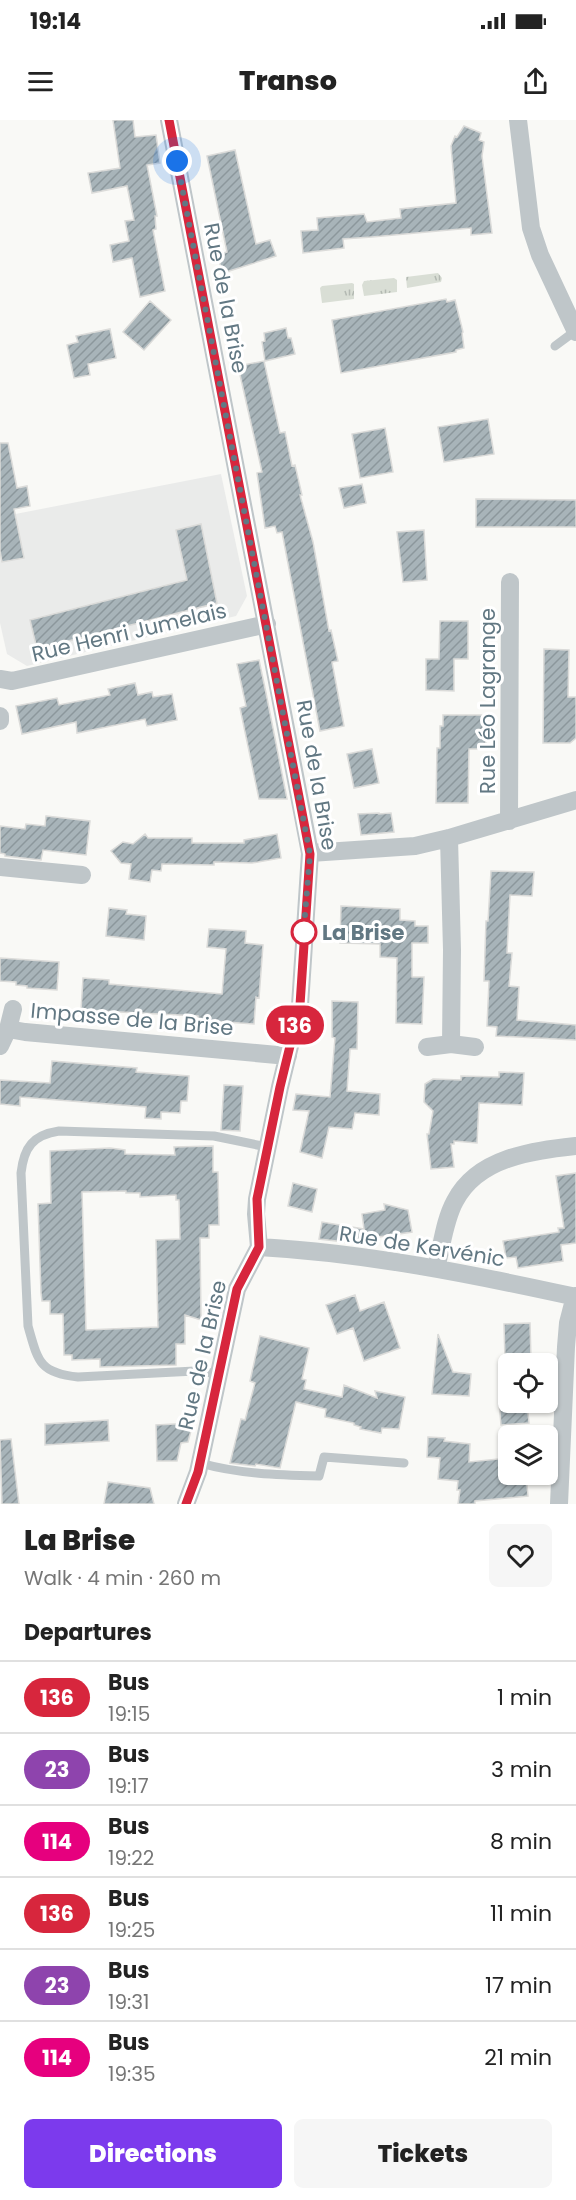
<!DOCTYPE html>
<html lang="en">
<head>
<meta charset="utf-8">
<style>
  :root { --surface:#fff; --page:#f6f6f6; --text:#222; --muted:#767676; --line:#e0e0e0; --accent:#7c3aed }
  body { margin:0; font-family:Poppins,sans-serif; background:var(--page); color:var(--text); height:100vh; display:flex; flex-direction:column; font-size:22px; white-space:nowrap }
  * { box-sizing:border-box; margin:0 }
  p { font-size:20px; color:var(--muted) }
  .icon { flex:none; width:33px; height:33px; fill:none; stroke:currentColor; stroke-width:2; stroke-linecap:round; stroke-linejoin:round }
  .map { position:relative; height:1384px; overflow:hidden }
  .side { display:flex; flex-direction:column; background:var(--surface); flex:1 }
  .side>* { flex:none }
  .badge { padding:0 12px; border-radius:20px; font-size:21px; line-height:39px }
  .fabs { position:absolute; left:498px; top:1233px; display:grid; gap:12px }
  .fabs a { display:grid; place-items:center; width:60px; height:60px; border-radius:9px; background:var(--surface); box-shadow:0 2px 4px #0004; font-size:30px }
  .you { position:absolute; width:30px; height:30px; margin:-15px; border:4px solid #fff; border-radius:50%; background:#1a73e8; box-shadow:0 0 0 9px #1a73e833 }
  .map>.badge { position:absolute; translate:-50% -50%; box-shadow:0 0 0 3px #fff }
  h2 { padding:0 24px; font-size:22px; line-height:54px }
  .round { display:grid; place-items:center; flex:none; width:63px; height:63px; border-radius:9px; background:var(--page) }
  .headline { display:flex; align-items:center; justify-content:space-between; height:102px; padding:0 24px }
  h1 { font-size:28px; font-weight:800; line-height:45px }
  .cta { display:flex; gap:12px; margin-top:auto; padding:12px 24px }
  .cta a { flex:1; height:69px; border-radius:9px; background:var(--accent); color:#fff; font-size:24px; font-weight:800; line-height:69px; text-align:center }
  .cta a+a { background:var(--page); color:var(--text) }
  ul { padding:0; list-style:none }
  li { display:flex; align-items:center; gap:18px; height:72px; padding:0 24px; border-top:2px solid var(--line) }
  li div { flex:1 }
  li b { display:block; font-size:22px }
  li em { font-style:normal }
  li .badge { min-width:66px; font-weight:700; text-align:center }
  .status { display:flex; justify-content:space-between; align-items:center; height:42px; padding:0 30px; background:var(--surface); direction:ltr }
  .status svg { height:16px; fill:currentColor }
  header { display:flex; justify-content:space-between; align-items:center; height:78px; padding:0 24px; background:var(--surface); font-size:27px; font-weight:800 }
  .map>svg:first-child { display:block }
</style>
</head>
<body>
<div class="status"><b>19:14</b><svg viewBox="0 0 49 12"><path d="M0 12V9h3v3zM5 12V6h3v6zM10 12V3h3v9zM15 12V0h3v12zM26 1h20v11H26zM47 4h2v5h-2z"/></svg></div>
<header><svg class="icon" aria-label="menu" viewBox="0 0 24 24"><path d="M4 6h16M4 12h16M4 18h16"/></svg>Transo<svg class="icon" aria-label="share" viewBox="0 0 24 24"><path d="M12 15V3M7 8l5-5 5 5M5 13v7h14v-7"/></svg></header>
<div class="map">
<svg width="576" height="1384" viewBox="0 0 576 1384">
  <defs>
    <pattern id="grass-tufts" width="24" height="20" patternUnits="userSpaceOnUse" patternTransform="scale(1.5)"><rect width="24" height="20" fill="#d9ded5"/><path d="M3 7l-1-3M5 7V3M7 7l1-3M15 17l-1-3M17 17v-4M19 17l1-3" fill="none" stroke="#b3b9b2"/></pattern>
    <pattern id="building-hatch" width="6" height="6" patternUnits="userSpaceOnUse" patternTransform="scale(1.5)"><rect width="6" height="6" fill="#a8b4b9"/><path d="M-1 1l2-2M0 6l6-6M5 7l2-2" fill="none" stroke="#8c979c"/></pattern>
  </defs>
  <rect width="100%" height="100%" fill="#f9f9f6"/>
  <path fill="#eaebea" d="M221,354L247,476L236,496L27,546L7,534L0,503V397Z"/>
  <path fill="url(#grass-tufts)" d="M438,153L442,158L441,162L407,168L406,157Z
    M394,158L397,160V172L364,176L362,165L364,161Z
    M352,163L354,164V179L322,183L320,168L322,166Z"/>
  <path fill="url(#building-hatch)" stroke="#dbdbd9" stroke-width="1.5" fill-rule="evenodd" d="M113,0H133L135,17L156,15L160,43L147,45L157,96H155L156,109L153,110L165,171L140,177L132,138L113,142L110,125L129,121L125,101L134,100L127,66L92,73L88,53L120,48Z
    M464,6L481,13L479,20L484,22L482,36L492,113L471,115V108L372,117L343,119L344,128L303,133L301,111L318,110L317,98L364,94L367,102L401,98L400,89L456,83L451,26L455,16L457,17Z
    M235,30L256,124L270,120L276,136L223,153L217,135L227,132L207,36Z
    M446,179L447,182L455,180L463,212L462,213L464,228L456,230V232L341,253L332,200Z
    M150,181L171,200L144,230L123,212Z
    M286,208L288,218H291L295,234L265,241L262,222L265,221L264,213Z
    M110,209L116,238L88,244L90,255L74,258L67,225L78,222L76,216Z
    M264,241L280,313L285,312L292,346L295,345L302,375H300L313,422L329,511L331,510L338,541L332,542L344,606L320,611L282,412L277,413L275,406L265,408L257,353L262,352L238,246Z
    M488,299L494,334L444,342L438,307Z
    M385,308L393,352L360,358L352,314Z
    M0,323H8L17,368L27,366L30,386L14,389L24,438L2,442L0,431Z
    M362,364L366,383L344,388L339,368Z
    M476,379L576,380V407H476Z
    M201,404L217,483L37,529L30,500L187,460L176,410Z
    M424,410L427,460L403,462L397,412Z
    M440,501H468V539H454V571L426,570V539H439Z
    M544,529L569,530L568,577H576V618L570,623H543Z
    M259,540L266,573L287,679H259L240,588L246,586L237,544Z
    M135,563L138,575L152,572L153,577L172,574L177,600L147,606L145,599L77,613L76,602L22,614L16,586L57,578L59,585L110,575L108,569Z
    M443,595H486V629H469L468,683H436L437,628H440V606H443Z
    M372,629L379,663L354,668L347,634Z
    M379,693V694L391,693L394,712L361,715L358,694Z
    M46,696L90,701L86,735L43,730L41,740L5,736V734L0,733V706L25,709L26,704L45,706Z
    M145,714L148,718H192V723H244V720L277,714L281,738L252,743L214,742V745L162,744L161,751L152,750L150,762L129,759L131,744L121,743L111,731L123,722L133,724Z
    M491,751L534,752L532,776L510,775L507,833H512L509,866L519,867L517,900L576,905V920L496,916L497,907L487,906L489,861H484L486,801H488Z
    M341,786L400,789V800L415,801V806H428V823H412V857H424L422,904L396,903L397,838L380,837V824L340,823Z
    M109,788L127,790L126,794L146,796L144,820L106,816Z
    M209,809L246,811L245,823L263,825L259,878L256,877L254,904L198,900V896L81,890L83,858L109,860V864L222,874L226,829L207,827Z
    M0,838L59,842L57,870L27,868V866L16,865V862L0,861Z
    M332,881L358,882L357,929H350L347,971L380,974L379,995L355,993L352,1009L329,1007L322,1038L300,1032L309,991L293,990L296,974L330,977L335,918L332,917Z
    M52,941L137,948L136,952L189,956L187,981H181L180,993L161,992V999L145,998L146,987L20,977V986L0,984V960L50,963Z
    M499,952L524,953L522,985L479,983L477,1023L454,1021V1024H451L454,1047L431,1049L427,1014H429L433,991L424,982L425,964L433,959L461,960V956L499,957Z
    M224,965L243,966L240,1011L221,1010Z
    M213,1026V1052H218L219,1105H209V1118H200L201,1200L185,1195V1224H176V1245L100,1247V1239L72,1240V1235H64L63,1194H50V1181H42L41,1173L38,1084L51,1083L50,1031L110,1028L125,1030V1034L175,1035L174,1027ZM126,1071V1073H140V1077L176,1075V1080H179L180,1119L156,1120L158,1207L86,1210L82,1072Z
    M576,1053V1123L561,1125L563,1141L518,1148L516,1137L506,1138L503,1121L559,1112L558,1108H564L556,1056Z
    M293,1063L317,1069L312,1092L288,1086Z
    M384,1084L408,1090L412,1112L345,1122L319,1119L322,1102L364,1109L362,1094L385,1090Z
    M355,1175L360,1191L384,1182L400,1228L364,1241L353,1208L337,1214L326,1185Z
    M530,1203L531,1240L505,1241L504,1204Z
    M438,1214L453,1252L471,1254L469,1276L432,1274Z
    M260,1216L309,1228L302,1259L306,1260L304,1269L342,1277L344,1265L377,1278L375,1271L405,1277L399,1309L382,1308L381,1313L360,1309L361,1307L354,1305V1303L325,1297L326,1289L296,1282L280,1348L256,1344L255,1346L230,1343L241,1299L245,1300L255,1263L250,1261Z
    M499,1282H527L529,1303L501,1305Z
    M108,1300L109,1321L45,1325V1304Z
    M193,1303L188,1322L181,1323L177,1341H157L156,1305Z
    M428,1317L445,1318L444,1321L470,1324L469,1342L508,1338V1354H526L528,1376L475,1381V1384H458L460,1370H457L458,1361L438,1359L440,1338L427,1337Z
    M11,1319L19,1384H2L0,1320Z
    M108,1362L150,1368L154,1384H104Z"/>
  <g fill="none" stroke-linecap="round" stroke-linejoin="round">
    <path stroke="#bfc6c9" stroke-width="9" d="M555,226L575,211
      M220,1254L195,1251L78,1257C39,1253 38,1241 28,1206L21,1053C24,1027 33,1015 59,1011L214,1016L267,1027
      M200,1343C239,1354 278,1355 319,1356L324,1337L404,1343"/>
    <path stroke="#bfc6c9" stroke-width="18" d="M169,0L310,733L300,885L280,967L257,1079L256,1094L259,1127L237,1169L198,1352L186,1384
      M518,0L531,108L540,135L576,212
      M0,559L12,561L267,504
      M0,596V601
      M509,701L510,462
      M449,718L452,830L451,924
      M310,733L415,726L449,718L576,680
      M0,747L82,755
      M8,909L25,912L288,936
      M0,926L8,909L13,889
      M427,927L451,924L475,927
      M259,1127C366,1133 471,1154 576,1177
      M436,1148C442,1127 444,1101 455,1081C478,1037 532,1031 576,1026
      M559,1384L566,1227L568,1203L575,1176"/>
  </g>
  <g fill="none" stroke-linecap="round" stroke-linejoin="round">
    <defs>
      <path id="line" d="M169,0L310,734L300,885L280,967L257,1079L259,1127L237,1169L198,1352L186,1384"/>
    </defs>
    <use href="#line" stroke="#fff" stroke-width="14"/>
    <use href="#line" stroke="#d7263d" stroke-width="9"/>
    <path stroke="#627883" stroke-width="6" stroke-dasharray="0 10.8" d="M177,41L310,734L303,819L304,812"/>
  </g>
  <circle fill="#fff" stroke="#d7263d" stroke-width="3" cx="304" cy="812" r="12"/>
  <g text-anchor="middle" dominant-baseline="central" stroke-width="6" stroke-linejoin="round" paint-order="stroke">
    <g font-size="21" fill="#627883" stroke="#fff">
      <text transform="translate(226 178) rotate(79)">Rue de la Brise</text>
      <text transform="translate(129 512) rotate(-13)">Rue Henri Jumelais</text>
      <text transform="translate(487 581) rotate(-90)">Rue Léo Lagrange</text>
      <text transform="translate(317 655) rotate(80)">Rue de la Brise</text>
      <text transform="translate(132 899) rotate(5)">Impasse de la Brise</text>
      <text transform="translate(422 1126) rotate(9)">Rue de Kervénic</text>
      <text transform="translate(202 1235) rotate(-77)">Rue de la Brise</text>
    </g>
    <g font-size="21" font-weight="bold" fill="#627883" stroke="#fff" text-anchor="start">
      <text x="322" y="812">La Brise</text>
    </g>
  </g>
</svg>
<div class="fabs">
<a><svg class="icon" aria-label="locate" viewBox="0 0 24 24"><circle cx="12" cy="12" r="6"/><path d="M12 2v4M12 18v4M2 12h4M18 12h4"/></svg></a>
<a><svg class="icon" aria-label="layers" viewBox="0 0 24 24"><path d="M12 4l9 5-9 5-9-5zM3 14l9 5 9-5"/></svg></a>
</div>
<div class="you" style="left:177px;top:41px"></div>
<b class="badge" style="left:295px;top:905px;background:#d7263d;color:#fff">136</b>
</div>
<section class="side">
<div class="headline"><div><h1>La Brise</h1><p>Walk · 4 min · 260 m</p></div><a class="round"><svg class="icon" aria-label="heart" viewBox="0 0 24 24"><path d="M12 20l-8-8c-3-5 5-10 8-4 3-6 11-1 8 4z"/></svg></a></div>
<h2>Departures</h2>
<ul>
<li><span class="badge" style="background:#d7263d;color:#fff">136</span><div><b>Bus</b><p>19:15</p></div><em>1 min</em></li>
<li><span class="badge" style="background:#8e44ad;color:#fff">23</span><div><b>Bus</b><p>19:17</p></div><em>3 min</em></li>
<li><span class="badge" style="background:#e6007e;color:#fff">114</span><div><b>Bus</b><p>19:22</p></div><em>8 min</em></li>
<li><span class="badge" style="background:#d7263d;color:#fff">136</span><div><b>Bus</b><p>19:25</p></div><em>11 min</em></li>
<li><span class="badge" style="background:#8e44ad;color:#fff">23</span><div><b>Bus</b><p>19:31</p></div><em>17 min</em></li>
<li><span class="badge" style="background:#e6007e;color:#fff">114</span><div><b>Bus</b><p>19:35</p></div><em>21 min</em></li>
</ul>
<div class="cta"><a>Directions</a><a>Tickets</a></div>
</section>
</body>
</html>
